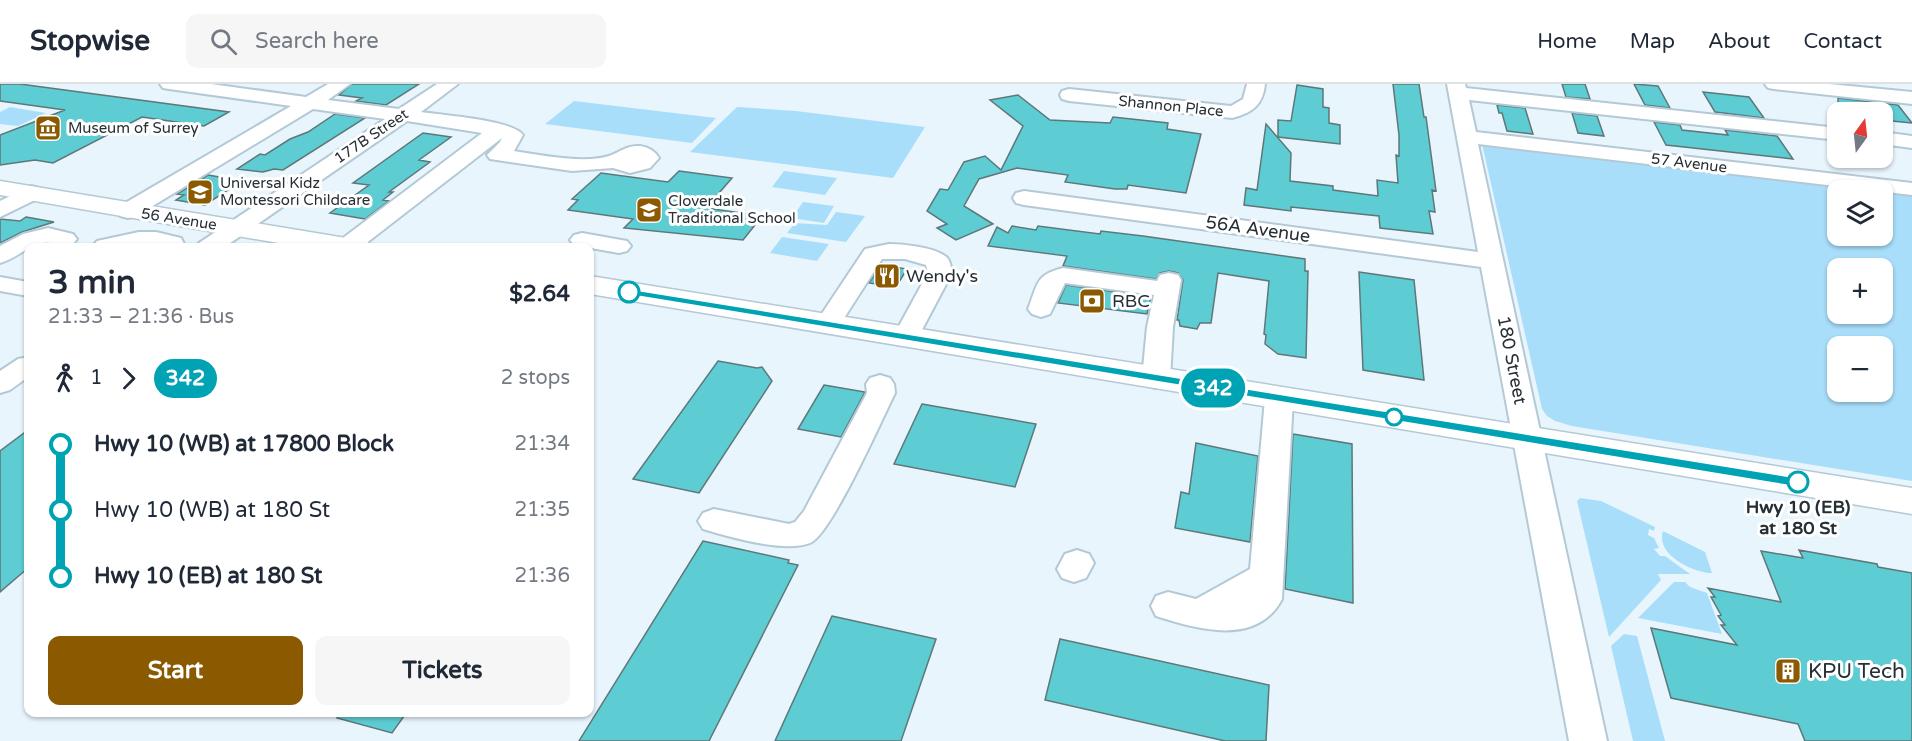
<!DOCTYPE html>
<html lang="en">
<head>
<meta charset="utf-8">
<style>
  :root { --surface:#fff; --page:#f6f6f7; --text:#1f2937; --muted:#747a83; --line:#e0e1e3; --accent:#8a5900 }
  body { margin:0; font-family:"Varela Round",sans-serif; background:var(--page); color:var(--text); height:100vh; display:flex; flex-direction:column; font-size:22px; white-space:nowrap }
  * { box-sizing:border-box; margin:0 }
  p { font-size:20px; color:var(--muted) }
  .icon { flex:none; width:33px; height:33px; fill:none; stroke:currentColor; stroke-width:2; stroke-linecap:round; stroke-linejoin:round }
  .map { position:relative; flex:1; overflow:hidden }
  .side { position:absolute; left:24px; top:159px; width:570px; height:474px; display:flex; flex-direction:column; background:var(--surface); border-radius:12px; box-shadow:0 2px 4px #0004 }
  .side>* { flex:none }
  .badge { padding:0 12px; border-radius:20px; font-size:21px; line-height:39px }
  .needle { width:39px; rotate:15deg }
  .tools { position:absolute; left:1827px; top:18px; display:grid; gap:12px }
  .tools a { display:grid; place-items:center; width:66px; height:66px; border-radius:12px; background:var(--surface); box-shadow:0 2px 4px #0004; font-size:30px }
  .map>.badge { position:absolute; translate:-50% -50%; box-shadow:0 0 0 3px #fff }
  .legs { display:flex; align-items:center; gap:9px; height:66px; padding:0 24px; font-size:20px }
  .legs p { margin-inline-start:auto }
  .summary { display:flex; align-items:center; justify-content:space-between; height:102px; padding:0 24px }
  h1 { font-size:33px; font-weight:700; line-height:45px }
  .button { display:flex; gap:12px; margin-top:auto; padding:12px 24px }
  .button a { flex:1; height:69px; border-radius:12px; background:var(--accent); color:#fff; font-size:24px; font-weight:700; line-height:69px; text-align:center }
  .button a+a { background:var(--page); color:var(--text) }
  ul { padding:0 24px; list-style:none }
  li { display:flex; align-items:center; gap:21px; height:66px; font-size:22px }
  li i { display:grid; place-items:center; width:9px; height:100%; margin:0 8px; background:currentColor }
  li i::after { content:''; width:15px; height:15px; margin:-8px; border:4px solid; border-radius:50%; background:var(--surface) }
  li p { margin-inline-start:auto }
  li:first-child i { background:linear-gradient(#0000 50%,currentColor 0) }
  li:last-child i { background:linear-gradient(currentColor 50%,#0000 0) }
  header { display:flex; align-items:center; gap:36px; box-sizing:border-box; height:84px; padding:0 30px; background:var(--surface); border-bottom:2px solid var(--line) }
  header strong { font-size:28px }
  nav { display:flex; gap:33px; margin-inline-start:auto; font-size:21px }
  .search { width:420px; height:54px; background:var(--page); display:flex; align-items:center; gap:15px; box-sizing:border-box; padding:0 21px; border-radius:12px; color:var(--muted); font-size:22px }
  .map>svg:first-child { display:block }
</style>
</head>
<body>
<header>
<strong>Stopwise</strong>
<div class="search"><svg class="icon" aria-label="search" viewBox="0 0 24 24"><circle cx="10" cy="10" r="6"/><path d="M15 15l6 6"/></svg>Search here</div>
<nav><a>Home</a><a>Map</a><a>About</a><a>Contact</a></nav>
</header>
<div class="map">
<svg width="1912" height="657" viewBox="0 0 1912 657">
  <rect width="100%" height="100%" fill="#e8f5fd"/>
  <path fill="#a9defa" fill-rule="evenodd" d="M574,17L716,34L692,59L545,40Z
    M10,23L46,29L18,42L0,40V28Z
    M737,23L796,27L925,43L893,94L690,68Z
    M1482,60L1912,107V397L1572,342L1555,337L1547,332L1542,325ZM1838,106H1882V152H1838ZM1838,184H1882V230H1838ZM1838,262H1882V308H1838Z
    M784,87L837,94L825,111L772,103Z
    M803,118L834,122L824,139L792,134Z
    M836,128L865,132L846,158L787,149L795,139L827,141Z
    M782,153L829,160L817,177L770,169Z
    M1580,414L1601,417L1655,443L1654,447L1649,445L1648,451L1654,454L1659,464L1654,465L1660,472H1665L1690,490H1658L1661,496L1609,553L1577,417Z
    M1663,447L1705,468L1712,489C1694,489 1655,471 1663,447Z
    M1674,498H1685L1690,503L1707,509L1722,550L1638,534Z
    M1624,550L1637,552L1665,657H1633L1611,562Z"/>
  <path fill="#5dcdd3" stroke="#5e7779" stroke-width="1.5" d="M0,0H20L229,28L204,42L142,33L53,79L35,76L0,81V51L65,26L0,17Z
    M352,0H419L386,21L356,17L362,14L339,11Z
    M1393,0H1419L1424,33H1426L1436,107L1432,106L1435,128L1429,127L1433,150L1380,144L1379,132L1291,123V127L1244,121L1246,104L1257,106L1266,40L1291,69L1290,97L1333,102V106L1378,112L1377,96L1398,99L1396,71L1399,72V51Z
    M1562,0H1585L1590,15L1566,13Z
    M1634,0L1658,2L1670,24L1645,21Z
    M1297,1L1323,5V23L1329,24V39L1340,41V60L1278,53V36L1291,37Z
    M1703,8L1749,13L1764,34L1715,28Z
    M1018,11L1050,36L1110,39L1113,33L1168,39L1167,45L1201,50L1186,109L1128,101L1127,105H1115L1065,98L1068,91L1017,84L979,95L964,122L993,140L956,156L937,144L947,140L927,127L940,105L948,106L964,78L985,72L1001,86L1023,42L990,16Z
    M1838,14L1898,21L1912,39L1882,36V28H1838Z
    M1497,21L1525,24L1533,50L1507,47L1502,29H1499Z
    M1572,29L1597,32L1604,52L1578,49Z
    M335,30L365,34L283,86L274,85L263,88L237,85L260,70L265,71L290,55L308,48Z
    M1654,38L1680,41L1682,46L1728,51L1725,46L1777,52L1793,75L1666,61Z
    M423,49L451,53L419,76L430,78L389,108H393L383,116L389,117L365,135L330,129L369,101L353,99Z
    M679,87L732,94L706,124L756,131L749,140L755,141L743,156L624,144L633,135L568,126L578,116L572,115L601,89L668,98Z
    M208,91L242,97L205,121L176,116L184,111L177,110Z
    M26,133L54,138L22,148L0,159V135L20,137Z
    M1012,142L1036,146L1038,142L1100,150L1101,147L1143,152L1305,175V187H1308L1306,274L1278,270L1265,260L1266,251L1264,250L1269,197L1218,189L1211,239H1200L1197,245L1180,242L1179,236H1177L1183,196L1178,189L1169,187L1160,189L1156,195L1063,182L1067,172L988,162L997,143L1008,149Z
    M881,181L907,185L896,203L869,199Z
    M1359,188L1414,196L1424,296L1363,286Z
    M1066,201L1151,213L1147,230L1058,219Z
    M718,277L757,284L762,283L772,297L699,409L633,395Z
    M824,301L865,308L841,353L798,345Z
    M922,320L1036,340L1015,403L894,380Z
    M28,346V484L0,508V367Z
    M1293,350L1352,360L1353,519L1285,505Z
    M1196,359L1258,372L1250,458L1175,444L1181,408L1189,410Z
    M703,457L789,476L788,479L798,481L709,657H579Z
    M1799,466L1877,480L1878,483L1912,489V657H1805L1798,640L1671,614L1651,544L1737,561L1721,541H1725L1718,532L1721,531L1711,513H1715L1708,504L1781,518L1761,467L1803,474Z
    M832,532L936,555L901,657H775Z
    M1060,555L1269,601L1266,657H1225L1045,616Z
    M338,628H407L392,649L337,634Z"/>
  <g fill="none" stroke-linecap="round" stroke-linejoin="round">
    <defs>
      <path id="minor" d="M160,0H211L306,13L328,0H350L328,16L399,25L437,0H458L421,28C441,31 513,36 523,51L514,67C540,71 584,80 609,72C620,68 627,61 640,62C648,63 655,67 659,74L650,84L630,89L613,84L572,87L490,75L487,71L500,58L502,54L360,164H336L339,157L482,49L407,37L223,164H196L199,159L385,35L313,25L136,132L128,134L120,132L117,127L120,122L291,22L169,5L163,4Z
        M1247,0H1265C1263,21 1252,29 1232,34L1069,17L1062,15L1060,11L1062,7L1069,5L1231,22L1243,15Z
        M1447,0H1465L1466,4L1838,44V56L1469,16L1476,48L1912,99V111L1478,60L1607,657H1569L1481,183L1024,121L1016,119L1013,114L1016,109L1024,107L1478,168Z
        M1765,0H1829L1912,8V20L1774,5L1768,4Z
        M1882,48L1912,52V64L1882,60Z
        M31,102L39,104L42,109L39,114L0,133V117Z
        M48,144L73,150L77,155L73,160C61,163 51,156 39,160C25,164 15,175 0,179V162L23,150Z
        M139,148H156L181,154L186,164L93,162L97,157Z
        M582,149L627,157L631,162L627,167L619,169L574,161L570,156L574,151Z
        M889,160C903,160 933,163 945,172C950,175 951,183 952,189L915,259L906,261L897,259L893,253L928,189L926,181L905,175H882L837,245L828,248L819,245L815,240L865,165Z
        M1063,184L1157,197L1160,191L1169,189L1178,191L1181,196L1173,243L1170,295L1166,301L1156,304L1146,301L1142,295L1147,243L1154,211L1065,199L1050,230L1041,233L1032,230L1028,225C1038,200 1035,191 1063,184Z
        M0,193L28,198V212L0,207Z
        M28,273V293L10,306L0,309V287L18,275Z
        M880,291L890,294L894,300L895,309C882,335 831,451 810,459C785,469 729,453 703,445L698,437L703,429L714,425L789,440L795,438L804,427L867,309L866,300L870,294Z
        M1279,306L1289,309L1293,315L1282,515C1257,563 1197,545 1156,532L1151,522L1156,512L1168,508L1196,515L1250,485L1265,315L1269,309Z
        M1077,466L1089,470L1094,479L1086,494L1074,498L1062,494L1057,485L1065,470Z"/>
      <path id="highway" d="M0,97L358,156L368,158L371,164H307L0,111Z
        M590,192L1912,404V430L590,210Z"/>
    </defs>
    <use href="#minor" stroke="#b3c9d6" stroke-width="4"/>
    <use href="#highway" stroke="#b3c9d6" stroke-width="3"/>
    <use href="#minor" fill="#fff" fill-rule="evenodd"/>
    <use href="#highway" fill="#fff" fill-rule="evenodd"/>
  </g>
  <path fill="#00a3b4" stroke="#fff" stroke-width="1.5" d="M629,205L1798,394L1804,398L1798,403L625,210V206Z"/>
  <defs>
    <symbol id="museum-square" viewBox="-11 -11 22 22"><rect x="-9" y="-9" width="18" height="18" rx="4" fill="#8a5900" stroke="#fff"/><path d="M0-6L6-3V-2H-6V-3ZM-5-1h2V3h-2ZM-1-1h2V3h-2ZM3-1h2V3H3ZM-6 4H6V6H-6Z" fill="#fff"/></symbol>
    <symbol id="school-square" viewBox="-11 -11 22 22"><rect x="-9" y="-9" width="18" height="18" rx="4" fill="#8a5900" stroke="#fff"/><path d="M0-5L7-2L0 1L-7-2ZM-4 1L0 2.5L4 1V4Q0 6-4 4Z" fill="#fff"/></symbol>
    <symbol id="restaurant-square" viewBox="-11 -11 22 22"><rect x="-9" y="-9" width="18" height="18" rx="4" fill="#8a5900" stroke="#fff"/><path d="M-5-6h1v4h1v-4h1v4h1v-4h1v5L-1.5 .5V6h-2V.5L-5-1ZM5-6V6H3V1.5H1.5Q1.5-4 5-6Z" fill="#fff"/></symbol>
    <symbol id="bank-square" viewBox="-11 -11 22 22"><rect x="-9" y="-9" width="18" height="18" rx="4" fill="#8a5900" stroke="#fff"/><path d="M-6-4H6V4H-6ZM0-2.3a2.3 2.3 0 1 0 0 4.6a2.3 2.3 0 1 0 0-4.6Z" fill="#fff"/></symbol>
    <symbol id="building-square" viewBox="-11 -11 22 22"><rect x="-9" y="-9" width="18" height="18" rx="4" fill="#8a5900" stroke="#fff"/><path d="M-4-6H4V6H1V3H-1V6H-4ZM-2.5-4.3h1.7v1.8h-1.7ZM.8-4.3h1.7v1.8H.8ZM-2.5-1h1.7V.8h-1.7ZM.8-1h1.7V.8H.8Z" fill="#fff"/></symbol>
  </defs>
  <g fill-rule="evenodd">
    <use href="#museum-square" x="33" y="29" width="30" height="30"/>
    <use href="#school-square" x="185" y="93" width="30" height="30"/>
    <use href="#school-square" x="634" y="111" width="30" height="30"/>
    <use href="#restaurant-square" x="872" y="177" width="30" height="30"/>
    <use href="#bank-square" x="1077" y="202" width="30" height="30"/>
    <use href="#building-square" x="1773" y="572" width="30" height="30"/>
  </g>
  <g fill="#fff" stroke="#00a3b4" stroke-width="3">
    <circle cx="629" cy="208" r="10"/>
    <circle cx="1394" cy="333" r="8"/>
    <circle cx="1798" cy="398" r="10"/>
  </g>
  <g text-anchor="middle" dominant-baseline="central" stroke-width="6" stroke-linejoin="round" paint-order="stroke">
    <g font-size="15" fill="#262f34" stroke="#fff">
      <text transform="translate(1171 22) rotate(6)">Shannon Place</text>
      <text transform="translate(371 52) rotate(-34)">177B Street</text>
      <text transform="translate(1689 79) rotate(7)">57 Avenue</text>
      <text transform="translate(179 135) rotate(9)">56 Avenue</text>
    </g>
    <g font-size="15" fill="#262f34" stroke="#fff" text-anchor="start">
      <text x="68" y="44">Museum of Surrey</text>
      <text x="220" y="99">Universal Kidz<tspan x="220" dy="17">Montessori Childcare</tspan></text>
      <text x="668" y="117">Cloverdale<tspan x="668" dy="17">Traditional School</tspan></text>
    </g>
    <g font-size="18" fill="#262f34" stroke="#fff">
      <text transform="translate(1258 145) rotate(8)">56A Avenue</text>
      <text transform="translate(1512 276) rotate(79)">180 Street</text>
    </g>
    <g font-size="18" fill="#262f34" stroke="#fff" text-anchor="start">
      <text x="906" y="192">Wendy's</text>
      <text x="1112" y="217">RBC</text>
    </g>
    <g font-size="18" font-weight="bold" fill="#262f34" stroke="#fff">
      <text x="1798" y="423">Hwy 10 (EB)<tspan x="1798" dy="21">at 180 St</tspan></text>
    </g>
    <g font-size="21" fill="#262f34" stroke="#fff" text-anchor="start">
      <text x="1808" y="587">KPU Tech</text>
    </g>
  </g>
</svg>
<div class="tools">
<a><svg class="needle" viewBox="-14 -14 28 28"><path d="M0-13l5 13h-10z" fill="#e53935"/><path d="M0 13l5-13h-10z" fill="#747a83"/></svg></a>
<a><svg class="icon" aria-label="layers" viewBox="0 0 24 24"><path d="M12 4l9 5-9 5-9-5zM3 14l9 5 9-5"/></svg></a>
<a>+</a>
<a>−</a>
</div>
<b class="badge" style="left:1213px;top:304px;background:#00a3b4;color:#fff">342</b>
<section class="side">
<div class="summary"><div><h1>3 min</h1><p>21:33 – 21:36 · Bus</p></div><b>$2.64</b></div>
<div class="legs"><svg class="icon" aria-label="walk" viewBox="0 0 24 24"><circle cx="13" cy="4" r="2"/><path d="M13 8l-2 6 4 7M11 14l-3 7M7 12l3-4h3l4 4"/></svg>1<svg class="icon" aria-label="forward" viewBox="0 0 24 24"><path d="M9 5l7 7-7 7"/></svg><b class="badge" style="background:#00a3b4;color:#fff">342</b><p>2 stops</p></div>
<ul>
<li><i style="color:#00a3b4"></i><b>Hwy 10 (WB) at 17800 Block</b><p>21:34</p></li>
<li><i style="color:#00a3b4"></i><span>Hwy 10 (WB) at 180 St</span><p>21:35</p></li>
<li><i style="color:#00a3b4"></i><b>Hwy 10 (EB) at 180 St</b><p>21:36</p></li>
</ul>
<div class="button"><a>Start</a><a>Tickets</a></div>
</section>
</div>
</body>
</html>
